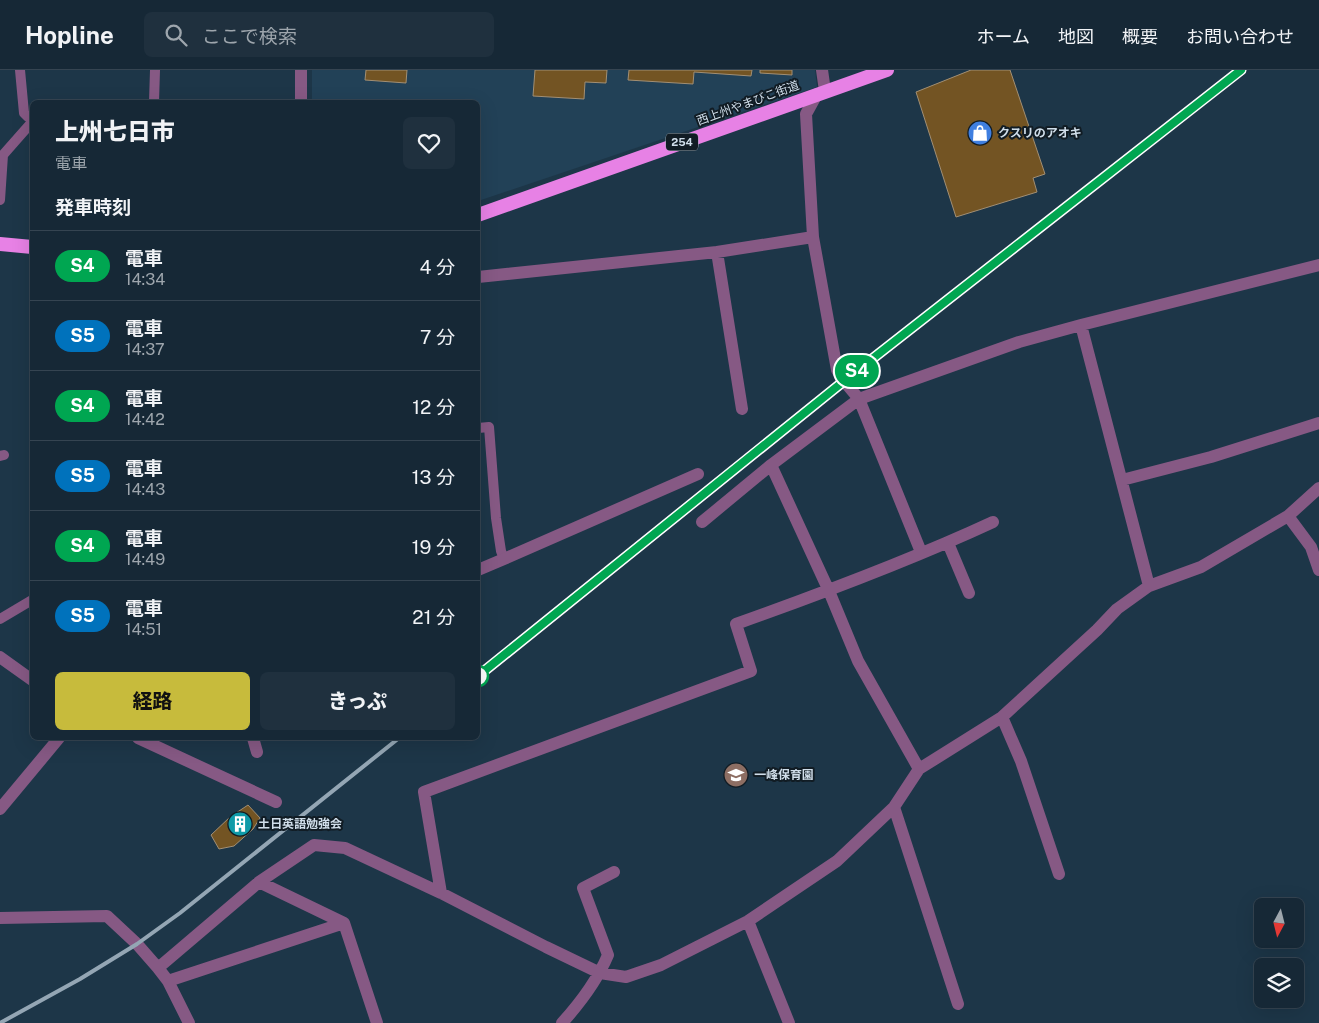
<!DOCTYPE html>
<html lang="ja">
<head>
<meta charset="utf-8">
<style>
  :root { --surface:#162836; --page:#1f303e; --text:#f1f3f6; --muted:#9ea6ad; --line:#354451; --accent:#c7bb3c }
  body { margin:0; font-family:"Public Sans","Noto Sans JP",sans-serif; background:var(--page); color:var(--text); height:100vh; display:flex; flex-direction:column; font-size:19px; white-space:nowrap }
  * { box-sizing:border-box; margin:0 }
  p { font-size:16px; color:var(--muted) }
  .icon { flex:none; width:28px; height:28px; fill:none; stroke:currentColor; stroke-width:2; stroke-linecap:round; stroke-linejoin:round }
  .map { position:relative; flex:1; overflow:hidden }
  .side { position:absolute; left:30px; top:30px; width:450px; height:640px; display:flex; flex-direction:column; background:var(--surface); border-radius:8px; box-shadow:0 5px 20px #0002,0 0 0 1px var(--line) }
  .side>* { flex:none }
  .badge { padding:0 10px; border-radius:16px; font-size:18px; line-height:32px }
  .needle { width:32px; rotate:187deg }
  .controls { position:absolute; left:1254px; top:828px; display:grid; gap:10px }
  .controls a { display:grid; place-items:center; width:50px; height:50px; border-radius:8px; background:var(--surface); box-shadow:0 5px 20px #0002,0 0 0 1px var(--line); font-size:25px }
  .map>.badge { position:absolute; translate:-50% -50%; box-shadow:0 0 0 2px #fff }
  h2 { padding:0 25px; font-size:19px; line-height:45px }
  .round { display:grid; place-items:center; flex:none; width:52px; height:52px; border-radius:8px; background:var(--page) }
  .summary { display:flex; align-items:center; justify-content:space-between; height:85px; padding:0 25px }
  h1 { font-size:24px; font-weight:800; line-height:38px }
  .primary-button { display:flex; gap:10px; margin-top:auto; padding:10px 25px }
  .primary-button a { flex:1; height:58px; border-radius:8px; background:var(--accent); color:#111; font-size:20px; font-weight:800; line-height:58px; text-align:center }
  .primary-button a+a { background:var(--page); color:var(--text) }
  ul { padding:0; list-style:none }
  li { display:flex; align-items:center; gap:15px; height:70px; padding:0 25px; border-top:1px solid var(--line) }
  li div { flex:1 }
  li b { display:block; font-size:19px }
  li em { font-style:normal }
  li .badge { min-width:55px; font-weight:700; text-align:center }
  header { display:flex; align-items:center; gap:30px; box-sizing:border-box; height:70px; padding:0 25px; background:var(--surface); border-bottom:1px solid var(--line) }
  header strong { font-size:24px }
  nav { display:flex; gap:28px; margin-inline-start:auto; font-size:18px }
  .search { width:350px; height:45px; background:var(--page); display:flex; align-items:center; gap:12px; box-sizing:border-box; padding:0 18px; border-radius:8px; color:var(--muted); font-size:19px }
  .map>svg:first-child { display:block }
</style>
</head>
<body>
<header>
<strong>Hopline</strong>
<div class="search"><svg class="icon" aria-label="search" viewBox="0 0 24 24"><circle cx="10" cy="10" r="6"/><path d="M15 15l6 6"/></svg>ここで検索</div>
<nav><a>ホーム</a><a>地図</a><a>概要</a><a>お問い合わせ</a></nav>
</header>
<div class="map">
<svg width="1319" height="953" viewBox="0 0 1319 953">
  <rect width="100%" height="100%" fill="#1d3648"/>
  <path fill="#224157" d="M312,0H815L817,17L478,131V32H312Z"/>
  <path fill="#735423" stroke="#a28f74" d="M366,0H407L406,13L365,10Z
    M535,0H607L606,13L585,12L584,29L533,26Z
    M629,0H752L751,6L694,2L693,14L628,10Z
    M760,0H792V5L760,3Z
    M971,0H1010L1045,104L1033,108L1037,122L956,147L916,22Z
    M248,735L260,748L253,759L234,776L219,779L211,765L230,747Z"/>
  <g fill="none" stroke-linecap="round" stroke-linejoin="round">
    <path stroke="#865984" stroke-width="10" d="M20,0L24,43L28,47H32
      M154,32L155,0
      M0,130L3,85L32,52
      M478,358L489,357L496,448L501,481L504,489
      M0,386L4,385
      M0,549L32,530"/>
    <path stroke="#865984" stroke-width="12" d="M301,0V32
      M822,0L825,21
      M817,24L806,44L813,167L837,300L844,311L859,329L1019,272L1081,255L1319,195
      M717,182L742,339
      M478,207L717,182L813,167
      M1081,255L1149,516
      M771,395L829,521L858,591L919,699
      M1122,410L1211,387L1319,353
      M1288,446L1311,477L1319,500
      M702,452L771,395L859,329L921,482
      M948,473L969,523
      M478,500L504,489L698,404
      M0,587L32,610
      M1002,647L1021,691L1059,804
      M138,668L276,732
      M253,668L257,682
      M894,737L958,934
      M0,739L59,668
      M259,812L344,853L377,953
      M441,823L424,722L751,601L736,554C823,523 909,491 993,452
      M0,848L107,846L137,874L158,898
      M748,851L789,953
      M168,911L344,853
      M189,953L168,911L158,898L259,812L314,775L345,778L441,823L546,877L600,903L626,907L661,895L748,851L837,791L894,737L919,699L1002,647L1097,560L1117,539L1149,516L1201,497L1288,446L1319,418
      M562,953C581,932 597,911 608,885L583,818L614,802"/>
    <path stroke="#e781e5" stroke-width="14" d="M478,145L887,0
      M0,174L32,177"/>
    <path stroke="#94a6b4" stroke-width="4" d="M478,606L844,311L1241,0
      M0,953L80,909L137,874L180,843L399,668"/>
  </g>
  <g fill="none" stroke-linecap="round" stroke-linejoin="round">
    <defs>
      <path id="line" d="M478,606L844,311L1241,0"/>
    </defs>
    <use href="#line" stroke="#fff" stroke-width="11"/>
    <use href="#line" stroke="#00a651" stroke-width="8"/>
  </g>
  <defs>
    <symbol id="shop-disc" viewBox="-11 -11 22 22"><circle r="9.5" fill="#3f7fe0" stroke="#111c24"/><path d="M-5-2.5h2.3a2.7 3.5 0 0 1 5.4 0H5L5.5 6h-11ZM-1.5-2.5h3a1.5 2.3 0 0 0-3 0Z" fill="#fff"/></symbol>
    <symbol id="school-disc" viewBox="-11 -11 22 22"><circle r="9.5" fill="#8d6e63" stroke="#111c24"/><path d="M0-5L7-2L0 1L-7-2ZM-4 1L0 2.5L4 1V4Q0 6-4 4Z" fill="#fff"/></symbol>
    <symbol id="building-disc" viewBox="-11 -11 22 22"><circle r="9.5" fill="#0f9aa8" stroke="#111c24"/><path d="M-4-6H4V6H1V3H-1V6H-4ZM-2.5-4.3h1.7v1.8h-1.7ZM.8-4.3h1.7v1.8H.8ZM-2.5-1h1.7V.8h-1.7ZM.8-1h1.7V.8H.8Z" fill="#fff"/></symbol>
  </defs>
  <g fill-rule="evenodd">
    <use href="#shop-disc" x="966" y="49" width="28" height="28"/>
    <use href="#school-disc" x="722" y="691" width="28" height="28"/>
    <use href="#building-disc" x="226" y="740" width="28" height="28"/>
  </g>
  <circle fill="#fff" stroke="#00a651" stroke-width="2.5" cx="478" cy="606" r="10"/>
  <g text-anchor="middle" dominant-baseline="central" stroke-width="4" stroke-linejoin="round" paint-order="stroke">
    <rect fill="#111c24" stroke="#97a4af" stroke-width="1" x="666" y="63.5" width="32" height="17" rx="4"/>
    <g font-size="11" font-weight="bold" fill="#d0deea">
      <text x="682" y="72">254</text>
    </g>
    <g font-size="12" fill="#d0deea" stroke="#111c24">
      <text transform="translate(748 33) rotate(-20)">西上州やまびこ街道</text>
    </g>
    <g font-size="12" font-weight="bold" fill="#d0deea" stroke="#111c24" text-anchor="start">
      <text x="998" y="63">クスリのアオキ</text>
      <text x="754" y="705">一峰保育園</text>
      <text x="258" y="754">土日英語勉強会</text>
    </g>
  </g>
</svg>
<div class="controls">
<a><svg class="needle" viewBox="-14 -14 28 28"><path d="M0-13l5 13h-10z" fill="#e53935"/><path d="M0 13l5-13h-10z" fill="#9ea6ad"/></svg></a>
<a><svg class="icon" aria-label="layers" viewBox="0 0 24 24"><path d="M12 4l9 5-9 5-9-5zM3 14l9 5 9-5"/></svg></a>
</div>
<b class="badge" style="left:857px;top:301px;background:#00a651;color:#fff">S4</b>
<section class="side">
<div class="summary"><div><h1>上州七日市</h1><p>電車</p></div><a class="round"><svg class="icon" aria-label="heart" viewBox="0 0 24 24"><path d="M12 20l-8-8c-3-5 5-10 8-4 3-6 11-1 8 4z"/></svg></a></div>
<h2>発車時刻</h2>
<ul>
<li><span class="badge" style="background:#00a651;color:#fff">S4</span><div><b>電車</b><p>14:34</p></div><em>4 分</em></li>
<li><span class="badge" style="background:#0072bc;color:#fff">S5</span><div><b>電車</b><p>14:37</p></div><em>7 分</em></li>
<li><span class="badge" style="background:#00a651;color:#fff">S4</span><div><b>電車</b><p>14:42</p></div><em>12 分</em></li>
<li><span class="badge" style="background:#0072bc;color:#fff">S5</span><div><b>電車</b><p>14:43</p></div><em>13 分</em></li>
<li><span class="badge" style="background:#00a651;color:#fff">S4</span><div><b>電車</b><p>14:49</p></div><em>19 分</em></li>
<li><span class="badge" style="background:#0072bc;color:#fff">S5</span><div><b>電車</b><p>14:51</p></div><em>21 分</em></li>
</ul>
<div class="primary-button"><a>経路</a><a>きっぷ</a></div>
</section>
</div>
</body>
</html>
